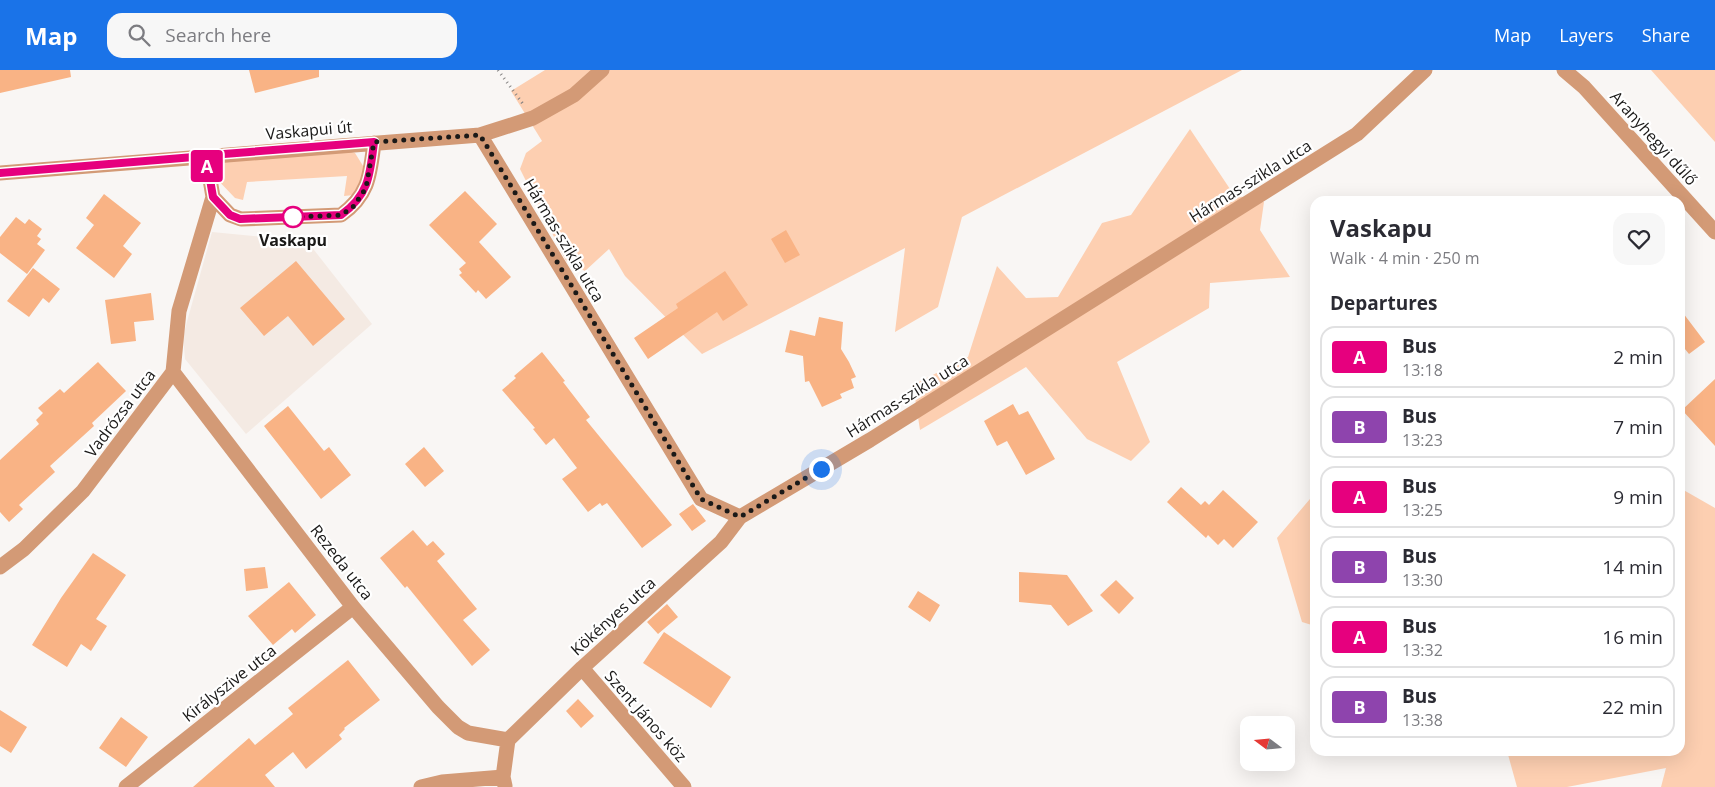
<!DOCTYPE html>
<html lang="en">
<head>
<meta charset="utf-8">
<style>
  :root { --surface:#fff; --page:#f7f7f7; --text:#2b2b33; --muted:#7c7c81; --line:#e1e1e2; --accent:#1a73e8 }
  body { margin:0; font-family:"Open Sans",sans-serif; background:var(--page); color:var(--text); height:100vh; display:flex; flex-direction:column; font-size:19px; white-space:nowrap }
  * { box-sizing:border-box; margin:0 }
  p { font-size:16px; color:var(--muted) }
  .icon { flex:none; width:28px; height:28px; fill:none; stroke:currentColor; stroke-width:2; stroke-linecap:round; stroke-linejoin:round }
  .map { position:relative; flex:1; overflow:hidden }
  .sheet { position:absolute; left:1310px; top:126px; width:375px; height:560px; display:flex; flex-direction:column; background:var(--surface); border-radius:15px; box-shadow:0 5px 20px #0002 }
  .sheet>* { flex:none }
  .badge { padding:0 10px; border-radius:4px; font-size:18px; line-height:32px }
  .needle { width:32px; rotate:286deg }
  .fabs { position:absolute; left:1240px; top:646px; display:grid; gap:10px }
  .fabs a { display:grid; place-items:center; width:55px; height:55px; border-radius:10px; background:var(--surface); box-shadow:0 5px 20px #0002; font-size:25px }
  .you { position:absolute; width:25px; height:25px; margin:-12px; border:4px solid #fff; border-radius:50%; background:#1a73e8; box-shadow:0 0 0 8px #1a73e833 }
  .map>.badge { position:absolute; translate:-50% -50%; box-shadow:0 0 0 2px #fff }
  h2 { padding:0 20px; font-size:19px; line-height:45px }
  .round { display:grid; place-items:center; flex:none; width:52px; height:52px; border-radius:15px; background:var(--page) }
  .head { display:flex; align-items:center; justify-content:space-between; height:85px; padding:0 20px }
  h1 { font-size:24px; font-weight:700; line-height:38px }
  ul { padding:0; list-style:none }
  li { display:flex; align-items:center; gap:15px; height:62px; margin:0 10px 8px; padding:0 10px; border:2px solid var(--line); border-radius:15px }
  li div { flex:1 }
  li b { display:block; font-size:19px }
  li em { font-style:normal }
  li .badge { min-width:55px; font-weight:700; text-align:center }
  header { display:flex; align-items:center; gap:30px; box-sizing:border-box; height:70px; padding:0 25px; background:var(--accent); color:#fff }
  header strong { font-size:24px }
  nav { display:flex; gap:28px; margin-inline-start:auto; font-size:18px }
  .search { width:350px; height:45px; background:var(--page); display:flex; align-items:center; gap:12px; box-sizing:border-box; padding:0 18px; border-radius:15px; color:var(--muted); font-size:19px }
  .map>svg:first-child { display:block }
</style>
</head>
<body>
<header>
<strong>Map</strong>
<div class="search"><svg class="icon" aria-label="search" viewBox="0 0 24 24"><circle cx="10" cy="10" r="6"/><path d="M15 15l6 6"/></svg>Search here</div>
<nav><a>Map</a><a>Layers</a><a>Share</a></nav>
</header>
<div class="map">
<svg width="1715" height="717" viewBox="0 0 1715 717">
  <rect width="100%" height="100%" fill="#f9f6f4"/>
  <path fill="#f4eae3" d="M212,162L307,171L372,254L246,364L185,289L183,266Z"/>
  <path fill="#fdcfb1" d="M545,0H1242L962,147L938,237L895,262L905,178L702,284L625,206L609,179L585,201L566,191L520,99L526,83L542,71L511,21Z
    M1651,0H1715V72Z
    M1190,59L1234,125L1264,132L1260,160L1290,207L1210,213L1209,238L1117,292L1150,372L1131,391L1087,369L1026,297L920,360L913,315L968,287L997,196L1026,228L1058,227L1102,153L1131,145Z
    M348,81L355,83L365,99L354,125L344,126L347,106L247,112L243,130L235,128L214,106V95L216,90Z
    M1680,418L1715,438V717H1661L1666,698L1567,717H1517L1507,681H1680Z
    M1315,423V556L1302,552L1277,468Z"/>
  <path fill="#f9b385" d="M0,0H70L71,7L0,23Z
    M249,0H319V7L255,23Z
    M465,121L497,154L479,172L511,207L486,229L478,220L476,223L459,205L462,203L459,199L466,193L429,155Z
    M104,124L141,153L123,176L132,184L114,208L76,178L94,155L86,148Z
    M16,147L25,154L29,149L42,159L37,166L41,169L37,174L45,180L27,204L0,183V167Z
    M786,160L800,185L785,193L771,169Z
    M296,191L345,249L313,276L288,246L264,266L240,238Z
    M33,198L60,219L49,233L43,228L29,247L7,231Z
    M725,201L748,235L723,251L717,242L648,289L634,268L678,238L676,234Z
    M151,223L154,250L134,252L136,271L111,274L105,230Z
    M1680,239L1705,272L1689,284L1680,273Z
    M819,247L843,252L841,279L849,292L856,307L851,309L854,318L840,324L842,328L822,337L809,311L805,312L803,286L785,282L790,260L815,266Z
    M542,282L565,311L563,312L590,347L586,350L672,455L642,478L607,433L602,436L600,433L588,442L562,409L577,398L554,368L546,375L533,359L535,358L502,320L516,308L514,306Z
    M98,292L126,321L92,353L94,356L50,396L55,402L19,435L23,439L9,452L0,442V390L39,354L36,350L43,343L38,338L60,319L64,323Z
    M1715,309V376L1682,340Z
    M1013,334L1019,345L1028,341L1055,389L1026,405L1007,371L997,376L984,351Z
    M288,336L324,381L329,377L351,405L321,429L264,356Z
    M424,377L444,401L425,417L405,394Z
    M1181,417L1201,435L1205,431L1209,435L1223,420L1258,452L1233,478L1224,469L1218,475L1208,465L1206,468L1167,432Z
    M693,434L706,451L692,461L679,444Z
    M413,460L427,476L433,471L445,484L437,491L477,539L463,550L490,580L472,596L407,516L405,518L380,488Z
    M93,483L126,505L96,549L107,556L91,581L81,574L67,597L32,575L61,528Z
    M265,497L268,518L246,521L244,499Z
    M1019,502L1067,505L1093,541L1068,556L1051,535L1019,532Z
    M1116,510L1134,528L1119,544L1100,525Z
    M289,512L316,545L295,563L292,559L273,575L248,546Z
    M918,521L940,535L930,552L908,537Z
    M667,534L678,547L658,564L647,552Z
    M664,562L731,607L711,638L643,593Z
    M348,590L380,630L344,658L345,659L339,665L342,669L306,699L293,682L265,705L275,717H193L249,668L255,675L293,644L288,638Z
    M578,629L594,646L581,658L566,641Z
    M0,640L27,657L11,683L0,676Z
    M121,647L148,667L126,697L99,678Z"/>
  <g fill="none" stroke-linecap="round" stroke-linejoin="round">
    <path stroke="#838180" stroke-width="3" stroke-dasharray="1 4" stroke-linecap="butt" d="M498,0L523,34"/>
    <path stroke="#d39a76" stroke-width="15" d="M1564,0L1584,17L1715,162
      M480,65L701,429L740,447
      M0,103L480,65L533,48L574,25L602,0
      M213,127L230,145L241,149L341,145C369,125 370,105 374,73
      M173,302L353,537L438,637L458,657L468,663L508,670
      M0,497L24,479L83,421L173,302L179,241L213,127L206,86
      M582,598L684,717
      M508,670L582,598L721,472L740,447L870,370L1357,64L1425,0
      M505,716L503,707L508,670
      M126,717L353,537
      M421,717L442,712L503,707"/>
  </g>
  <g fill="none" stroke-linecap="round" stroke-linejoin="round">
    <defs>
      <path id="line" d="M0,103L206,86L213,127L230,145L240,149L341,145C369,125 370,105 374,72L224,84"/>
    </defs>
    <use href="#line" stroke="#fff" stroke-width="11"/>
    <use href="#line" stroke="#e6007e" stroke-width="8"/>
    <path stroke="#1a1918" stroke-width="5" stroke-dasharray="0 9" d="M293,147L341,145L353,137L366,118L374,72L480,65L701,429L740,447L821,399"/>
  </g>
  <circle fill="#fff" stroke="#e6007e" stroke-width="2.5" cx="293" cy="147" r="10"/>
  <g text-anchor="middle" dominant-baseline="central" stroke-width="4.5" stroke-linejoin="round" paint-order="stroke">
    <g font-size="16" fill="#1a1918" stroke="#fff">
      <text transform="translate(309 60) rotate(-5)">Vaskapui út</text>
      <text transform="translate(1654 68) rotate(48)">Aranyhegyi dűlő</text>
      <text transform="translate(1250 111) rotate(-32)">Hármas-szikla utca</text>
      <text transform="translate(564 170) rotate(59)">Hármas-szikla utca</text>
      <text transform="translate(907 326) rotate(-32)">Hármas-szikla utca</text>
      <text transform="translate(120 343) rotate(-53)">Vadrózsa utca</text>
      <text transform="translate(342 492) rotate(52)">Rezeda utca</text>
      <text transform="translate(613 546) rotate(-42)">Kökényes utca</text>
      <text transform="translate(229 613) rotate(-38)">Királyszive utca</text>
      <text transform="translate(646 646) rotate(49)">Szent János köz</text>
    </g>
    <g font-size="16" font-weight="bold" fill="#1a1918" stroke="#fff">
      <text x="293" y="170">Vaskapu</text>
    </g>
  </g>
</svg>
<div class="fabs">
<a><svg class="needle" viewBox="-14 -14 28 28"><path d="M0-13l5 13h-10z" fill="#e53935"/><path d="M0 13l5-13h-10z" fill="#7c7c81"/></svg></a>
</div>
<div class="you" style="left:821px;top:399px"></div>
<b class="badge" style="left:207px;top:96px;background:#e6007e;color:#fff">A</b>
<section class="sheet">
<div class="head"><div><h1>Vaskapu</h1><p>Walk · 4 min · 250 m</p></div><a class="round"><svg class="icon" aria-label="heart" viewBox="0 0 24 24"><path d="M12 20l-8-8c-3-5 5-10 8-4 3-6 11-1 8 4z"/></svg></a></div>
<h2>Departures</h2>
<ul>
<li><span class="badge" style="background:#e6007e;color:#fff">A</span><div><b>Bus</b><p>13:18</p></div><em>2 min</em></li>
<li><span class="badge" style="background:#8e44ad;color:#fff">B</span><div><b>Bus</b><p>13:23</p></div><em>7 min</em></li>
<li><span class="badge" style="background:#e6007e;color:#fff">A</span><div><b>Bus</b><p>13:25</p></div><em>9 min</em></li>
<li><span class="badge" style="background:#8e44ad;color:#fff">B</span><div><b>Bus</b><p>13:30</p></div><em>14 min</em></li>
<li><span class="badge" style="background:#e6007e;color:#fff">A</span><div><b>Bus</b><p>13:32</p></div><em>16 min</em></li>
<li><span class="badge" style="background:#8e44ad;color:#fff">B</span><div><b>Bus</b><p>13:38</p></div><em>22 min</em></li>
</ul>
</section>
</div>
</body>
</html>
